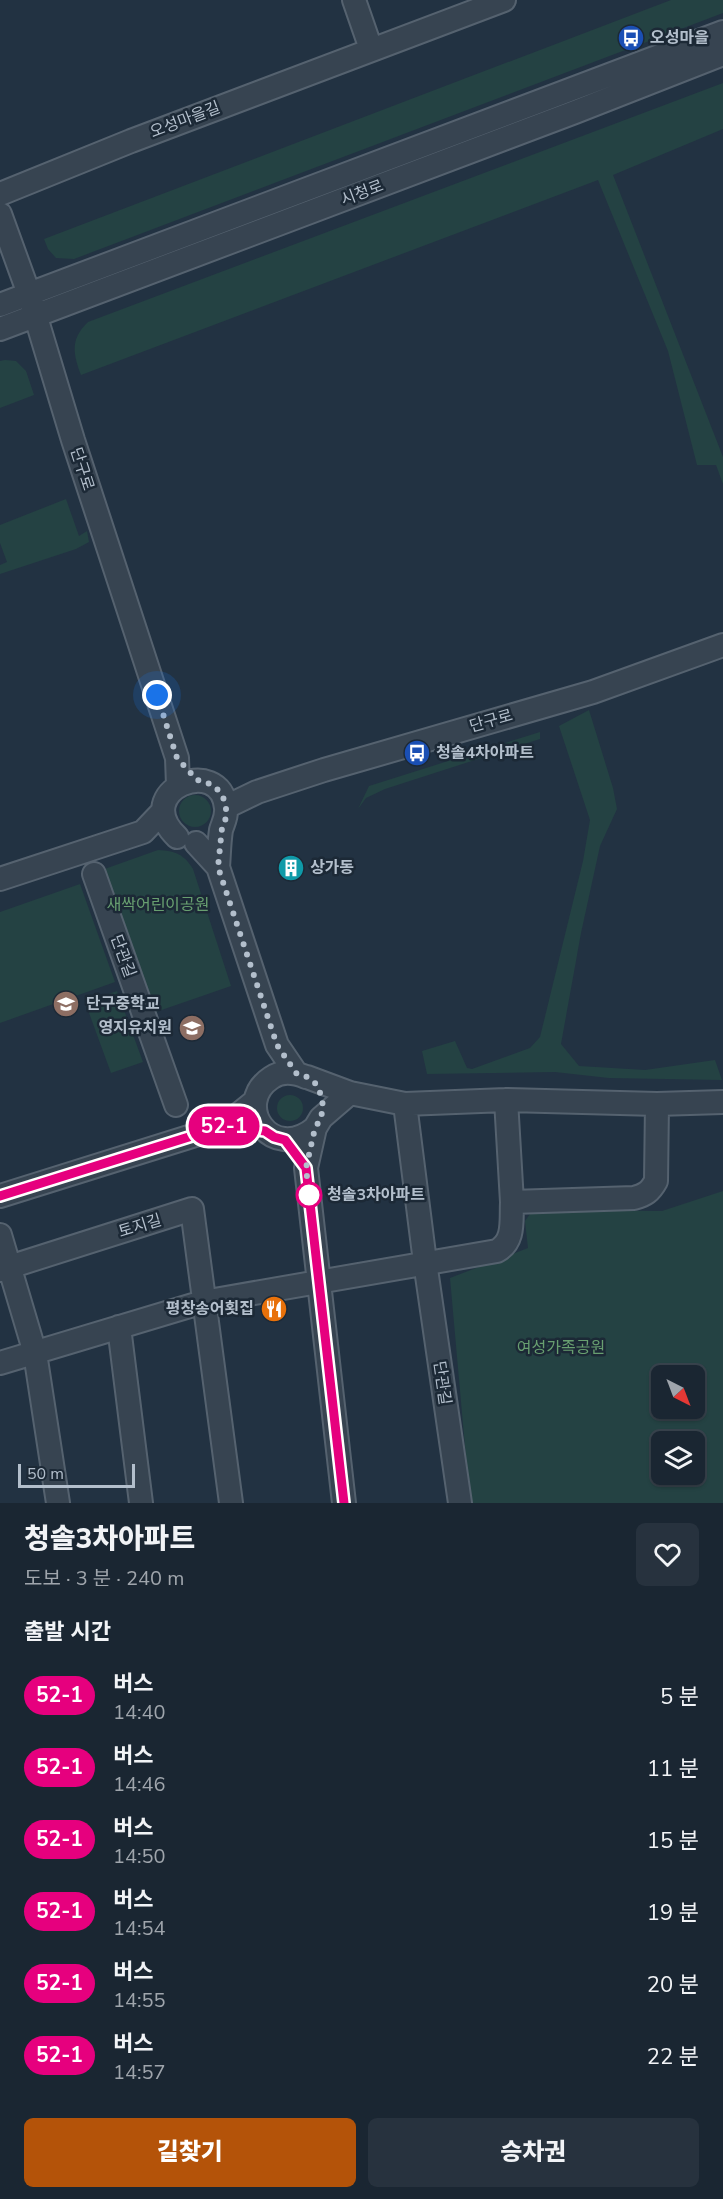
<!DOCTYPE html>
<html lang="ko">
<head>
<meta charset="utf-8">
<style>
  :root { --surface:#1a2632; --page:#27323e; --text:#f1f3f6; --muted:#9fa5ac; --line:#38434d; --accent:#b45309 }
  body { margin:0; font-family:"Nunito Sans","Noto Sans KR",sans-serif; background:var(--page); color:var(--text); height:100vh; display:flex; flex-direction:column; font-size:22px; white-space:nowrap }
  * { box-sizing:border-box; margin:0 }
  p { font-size:20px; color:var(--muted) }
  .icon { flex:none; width:33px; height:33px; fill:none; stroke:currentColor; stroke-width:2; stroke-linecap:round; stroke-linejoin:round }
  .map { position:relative; height:1503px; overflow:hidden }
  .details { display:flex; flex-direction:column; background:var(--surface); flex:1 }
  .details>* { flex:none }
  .badge { padding:0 12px; border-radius:20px; font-size:21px; line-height:39px }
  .needle { width:39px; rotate:138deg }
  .controls { position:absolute; left:651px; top:1365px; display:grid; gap:12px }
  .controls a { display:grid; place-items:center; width:54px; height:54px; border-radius:9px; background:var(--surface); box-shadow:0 2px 4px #0004,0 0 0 2px var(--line); font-size:30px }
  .scale { position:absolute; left:18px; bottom:15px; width:117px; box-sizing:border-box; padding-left:6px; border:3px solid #b3bfcc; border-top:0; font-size:16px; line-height:21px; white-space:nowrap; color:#b3bfcc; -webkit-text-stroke:4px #1c2936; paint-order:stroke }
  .you { position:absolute; width:30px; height:30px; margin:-15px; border:4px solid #fff; border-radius:50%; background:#1a73e8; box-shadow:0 0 0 9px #1a73e833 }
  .map>.badge { position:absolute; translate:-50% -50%; box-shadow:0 0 0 3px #fff }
  h2 { padding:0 24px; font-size:22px; line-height:54px }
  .round { display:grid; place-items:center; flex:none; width:63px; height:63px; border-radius:9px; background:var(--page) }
  .summary { display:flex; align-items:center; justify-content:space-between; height:102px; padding:0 24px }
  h1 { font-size:28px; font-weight:800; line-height:45px }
  .primary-button { display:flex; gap:12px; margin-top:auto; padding:12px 24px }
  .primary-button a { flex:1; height:69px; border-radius:9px; background:var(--accent); color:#fff; font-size:24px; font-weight:800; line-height:69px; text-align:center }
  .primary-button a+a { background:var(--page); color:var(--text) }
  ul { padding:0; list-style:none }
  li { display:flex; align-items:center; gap:18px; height:72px; padding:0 24px }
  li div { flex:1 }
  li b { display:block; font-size:22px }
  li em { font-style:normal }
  li .badge { min-width:66px; font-weight:700; text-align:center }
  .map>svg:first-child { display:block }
</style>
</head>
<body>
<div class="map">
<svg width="723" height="1503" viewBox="0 0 723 1503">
  <rect width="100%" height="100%" fill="#223242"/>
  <path fill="#244243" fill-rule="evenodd" d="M671,0H723V13L74,259L56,258L48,249L44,239Z
    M723,83V129L613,175L723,457V484L716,465H697L668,351L598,180L81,375C73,354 70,339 88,322Z
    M5,360L16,361L26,371L34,395L0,408V361Z
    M66,499L79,536L87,531L89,542L76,549L0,574V565L7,562L0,543V525Z
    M589,710L613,788L617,809L600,846L581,933L561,1044L579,1066L645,1070L715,1060L722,1080L609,1078L555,1072L427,1074L422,1051L455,1041L467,1068L472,1069L530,1048L540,1037L583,861L590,820L559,726Z
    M540,732V739L385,789L366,798L358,809L369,786Z
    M179 811a16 16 0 1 1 32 0a16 16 0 1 1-32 0Z
    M158,850C175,851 184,854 193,869L231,986L150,1014L99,871Z
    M80,884L115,982L0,1023V912Z
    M117,991L143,1062L111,1073L85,1002Z
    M277 1108a13 13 0 1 1 26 0a13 13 0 1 1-26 0Z
    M723,1191V1503H470L450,1278L528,1248L525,1221L533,1210L662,1211ZM662,1376H694V1408H662ZM662,1442H694V1474H662Z"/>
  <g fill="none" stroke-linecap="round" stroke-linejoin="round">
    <defs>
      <path id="minor" d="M354,0L371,49
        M0,194L131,141L504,0
        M0,214L29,294L73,440L177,758L178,785
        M0,305L723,32
        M0,329L575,112L723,54
        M226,807L257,792L324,770L593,692L723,645
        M177,837C129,791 221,753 226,808C227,817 223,823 221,830C219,843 219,855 218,867
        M196,843L218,867L277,1045L296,1073
        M94,874L176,1105
        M0,879L143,832L163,811
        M306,1077C294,1072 282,1070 271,1078C232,1104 271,1164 315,1128
        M307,1077L350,1093L405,1104L506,1100L657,1104L723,1102
        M506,1100L512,1202
        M405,1104L425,1262L460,1503
        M0,1196L224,1126L255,1101
        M0,1235L35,1353L58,1503
        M0,1270L192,1209L231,1503
        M119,1327L141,1503
        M0,1363L203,1302L497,1251C515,1241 511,1221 512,1202L634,1198C645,1195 650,1192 656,1181L657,1104
        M344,1503L306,1168L315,1128L321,1118L350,1093"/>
    </defs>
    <use href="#minor" stroke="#55626f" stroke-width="26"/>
    <use href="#minor" stroke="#374451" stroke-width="22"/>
  </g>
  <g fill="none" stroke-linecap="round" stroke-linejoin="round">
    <defs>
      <path id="line" d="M0,1196L224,1126L265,1131L274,1137L285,1140L306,1168L344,1503"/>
    </defs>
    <use href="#line" stroke="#fff" stroke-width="14"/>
    <use href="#line" stroke="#e6007e" stroke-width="9"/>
    <path stroke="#b3bfcc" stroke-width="6" stroke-dasharray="0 10.8" d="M157,695L177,758L197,780L208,783L217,789L223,797L226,807V818L222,828L218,867L277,1045L296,1073L307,1077L316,1084L321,1095L323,1106L321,1118L315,1128L306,1168L309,1195"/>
  </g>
  <defs>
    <symbol id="bus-disc" viewBox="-11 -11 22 22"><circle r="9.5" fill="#1a4fb4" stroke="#1c2936"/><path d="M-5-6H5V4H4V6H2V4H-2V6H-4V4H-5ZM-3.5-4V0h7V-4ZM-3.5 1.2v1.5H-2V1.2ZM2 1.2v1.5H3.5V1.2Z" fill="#fff"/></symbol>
    <symbol id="building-disc" viewBox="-11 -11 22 22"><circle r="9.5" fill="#0f9aa8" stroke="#1c2936"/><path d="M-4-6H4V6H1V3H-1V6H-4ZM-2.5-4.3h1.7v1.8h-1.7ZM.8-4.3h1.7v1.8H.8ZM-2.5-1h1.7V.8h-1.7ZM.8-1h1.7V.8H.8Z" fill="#fff"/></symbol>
    <symbol id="school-disc" viewBox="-11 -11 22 22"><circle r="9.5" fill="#8d6e63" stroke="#1c2936"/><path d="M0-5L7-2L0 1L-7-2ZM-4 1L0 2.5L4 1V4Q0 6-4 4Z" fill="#fff"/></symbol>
    <symbol id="restaurant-disc" viewBox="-11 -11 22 22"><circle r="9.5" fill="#e8710a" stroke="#1c2936"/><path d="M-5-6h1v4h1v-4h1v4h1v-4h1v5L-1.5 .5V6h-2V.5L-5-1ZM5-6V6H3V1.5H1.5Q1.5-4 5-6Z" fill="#fff"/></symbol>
  </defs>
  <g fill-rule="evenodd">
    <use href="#bus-disc" x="616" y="23" width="30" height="30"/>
    <use href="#bus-disc" x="402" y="738" width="30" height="30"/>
    <use href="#building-disc" x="276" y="853" width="30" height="30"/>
    <use href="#school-disc" x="51" y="989" width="30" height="30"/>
    <use href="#school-disc" x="177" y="1013" width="30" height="30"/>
    <use href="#restaurant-disc" x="259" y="1294" width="30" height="30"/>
  </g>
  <circle fill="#fff" stroke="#e6007e" stroke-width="3" cx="309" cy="1195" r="12"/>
  <g text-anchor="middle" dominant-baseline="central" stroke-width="5" stroke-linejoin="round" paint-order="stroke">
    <g font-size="16" font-weight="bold" fill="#b3bfcc" stroke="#1c2936" text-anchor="start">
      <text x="650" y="38">오성마을</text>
      <text x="436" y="753">청솔4차아파트</text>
      <text x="310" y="868">상가동</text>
      <text x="86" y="1004">단구중학교</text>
      <text x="172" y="1028" text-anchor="end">영지유치원</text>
      <text x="254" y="1309" text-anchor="end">평창송어횟집</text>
    </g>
    <g font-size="16" fill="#b3bfcc" stroke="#1c2936">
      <text transform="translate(185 120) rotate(-21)">오성마을길</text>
      <text transform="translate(362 193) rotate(-21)">시청로</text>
      <text transform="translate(82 469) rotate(72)">단구로</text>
      <text transform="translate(491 721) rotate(-16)">단구로</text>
      <text transform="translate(123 956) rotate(70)">단관길</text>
      <text transform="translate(140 1226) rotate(-17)">토지길</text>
      <text transform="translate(442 1383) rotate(82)">단관길</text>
    </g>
    <g font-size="16" fill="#689f70" stroke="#1c2936">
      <text x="158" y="905">새싹어린이공원</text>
      <text x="561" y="1348">여성가족공원</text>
    </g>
    <g font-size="16" font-weight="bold" fill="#b3bfcc" stroke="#1c2936" text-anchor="start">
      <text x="327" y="1195">청솔3차아파트</text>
    </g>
  </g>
</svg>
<div class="controls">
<a><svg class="needle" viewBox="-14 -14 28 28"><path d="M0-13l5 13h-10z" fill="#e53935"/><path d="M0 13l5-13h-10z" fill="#9fa5ac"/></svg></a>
<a><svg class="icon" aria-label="layers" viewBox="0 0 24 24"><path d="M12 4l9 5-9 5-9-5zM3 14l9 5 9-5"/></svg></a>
</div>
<div class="scale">50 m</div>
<div class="you" style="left:157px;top:695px"></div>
<b class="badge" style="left:224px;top:1126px;background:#e6007e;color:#fff">52-1</b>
</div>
<section class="details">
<div class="summary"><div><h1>청솔3차아파트</h1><p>도보 · 3 분 · 240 m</p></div><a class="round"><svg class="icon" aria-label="heart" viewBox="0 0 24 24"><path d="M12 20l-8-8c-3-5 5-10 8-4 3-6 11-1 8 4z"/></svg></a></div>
<h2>출발 시간</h2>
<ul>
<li><span class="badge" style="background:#e6007e;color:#fff">52-1</span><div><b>버스</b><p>14:40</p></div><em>5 분</em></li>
<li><span class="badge" style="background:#e6007e;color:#fff">52-1</span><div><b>버스</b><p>14:46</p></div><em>11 분</em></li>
<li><span class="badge" style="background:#e6007e;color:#fff">52-1</span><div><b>버스</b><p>14:50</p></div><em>15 분</em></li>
<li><span class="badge" style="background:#e6007e;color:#fff">52-1</span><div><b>버스</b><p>14:54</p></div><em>19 분</em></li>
<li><span class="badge" style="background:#e6007e;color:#fff">52-1</span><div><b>버스</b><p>14:55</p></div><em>20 분</em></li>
<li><span class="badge" style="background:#e6007e;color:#fff">52-1</span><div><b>버스</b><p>14:57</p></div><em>22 분</em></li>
</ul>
<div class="primary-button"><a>길찾기</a><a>승차권</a></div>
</section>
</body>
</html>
